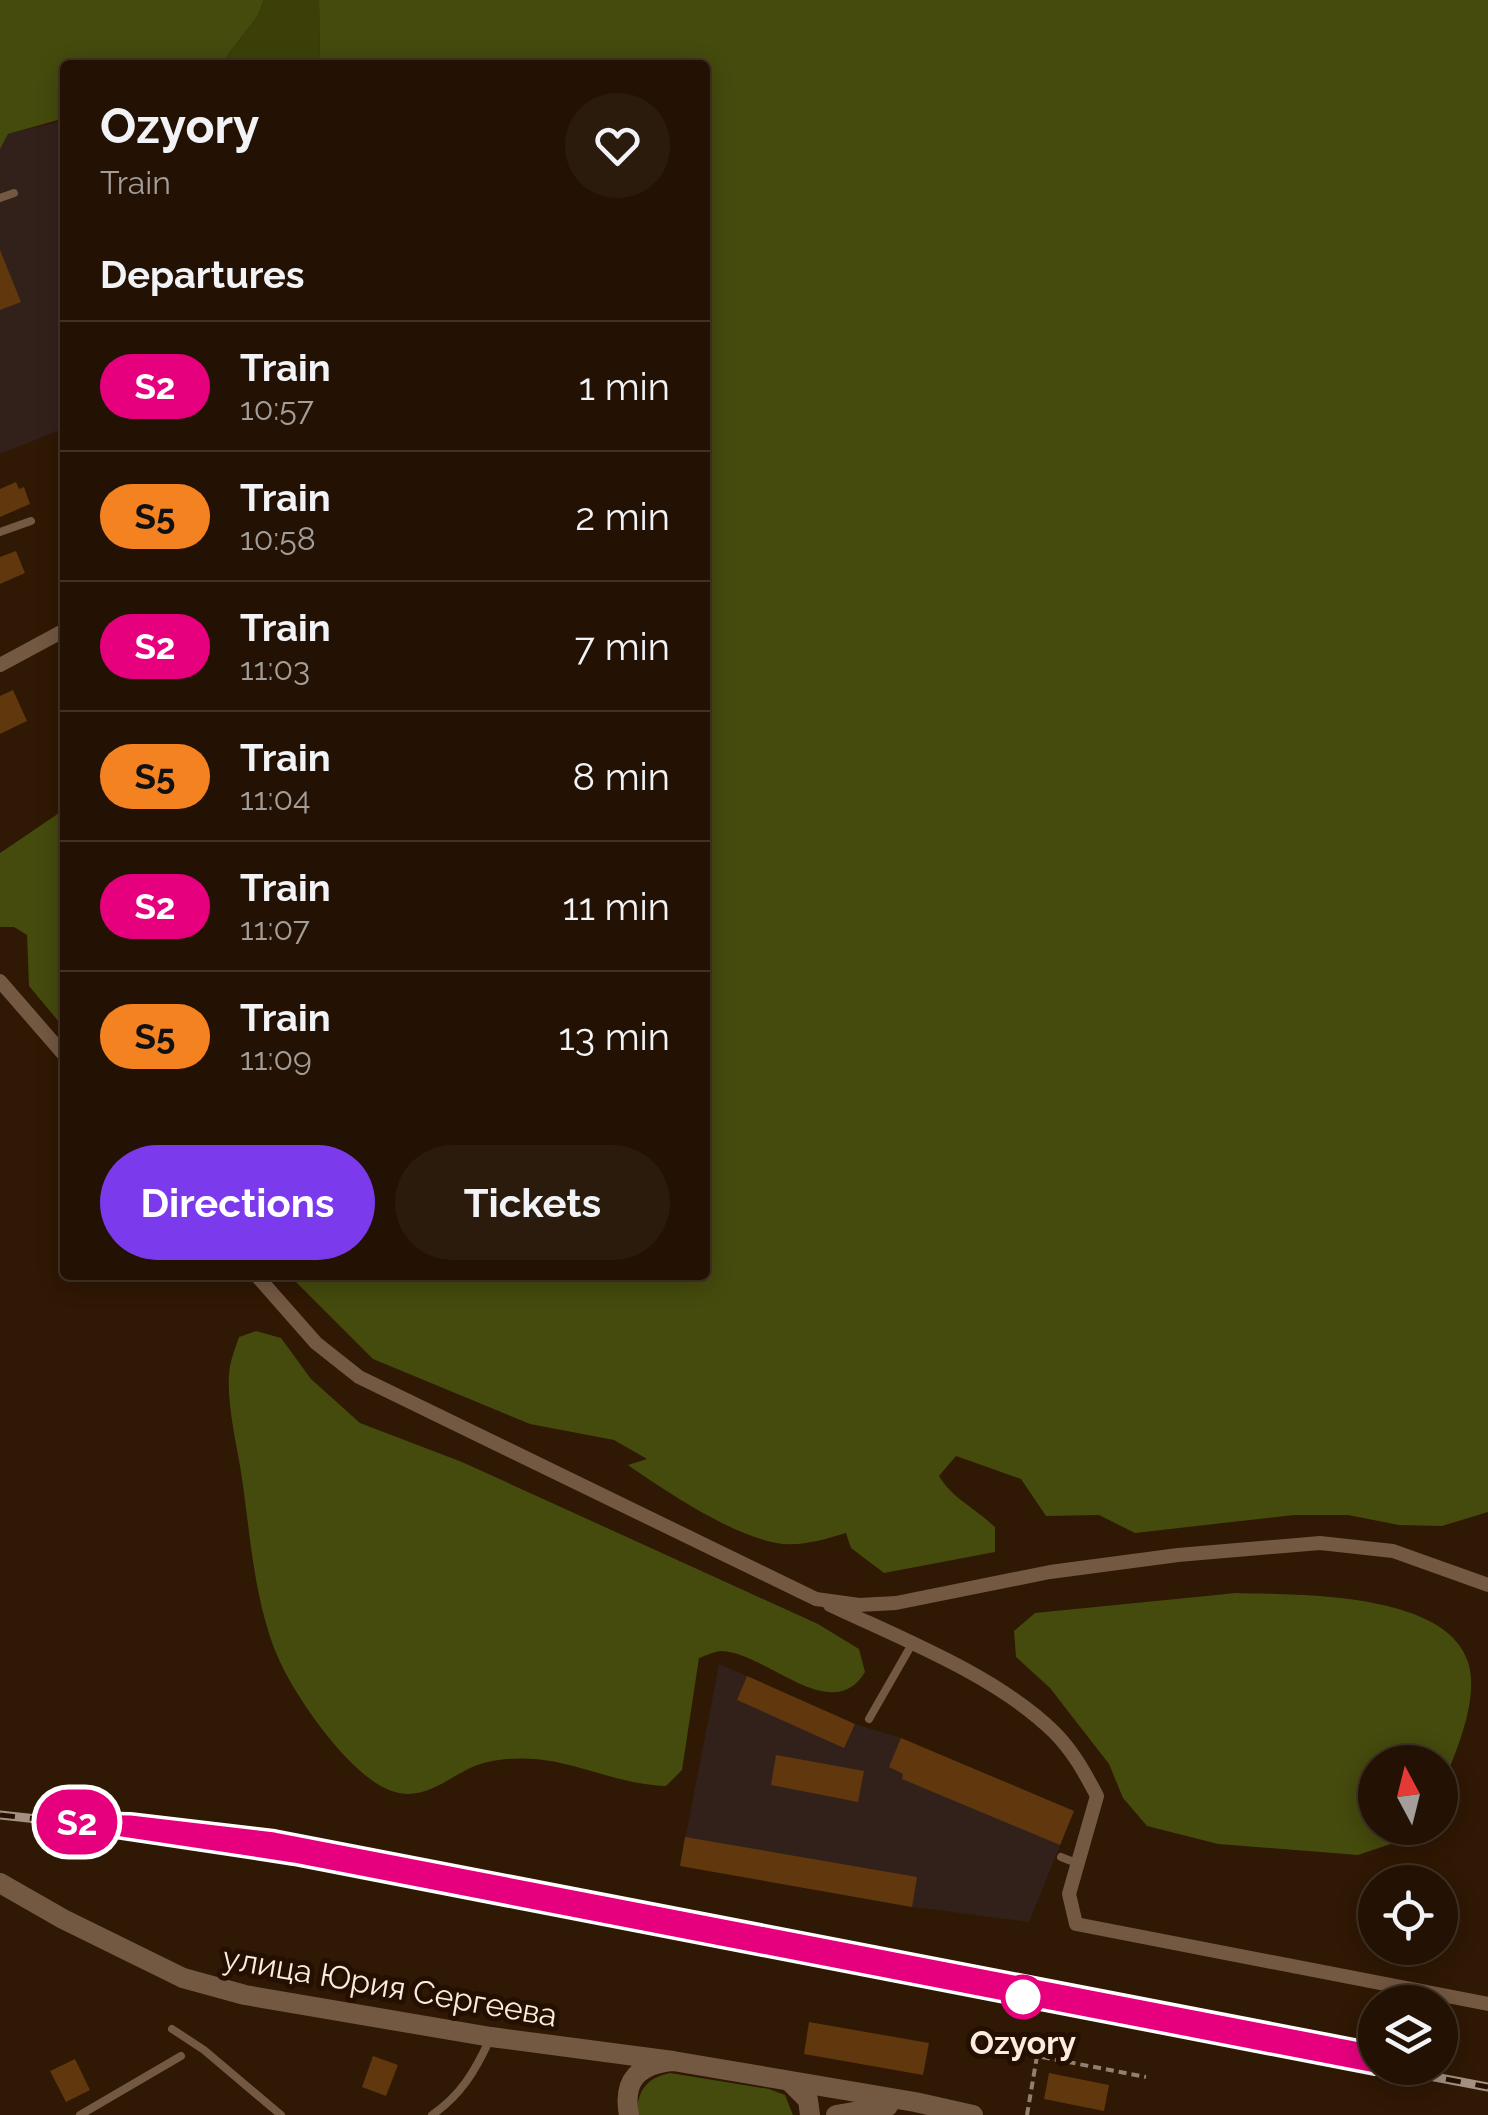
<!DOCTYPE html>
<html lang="en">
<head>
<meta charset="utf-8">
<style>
  :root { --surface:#231203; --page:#2b1b0d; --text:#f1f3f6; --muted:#a39e9a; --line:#403225; --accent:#7c3aed }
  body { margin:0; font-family:Raleway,sans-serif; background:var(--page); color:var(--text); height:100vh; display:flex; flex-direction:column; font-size:38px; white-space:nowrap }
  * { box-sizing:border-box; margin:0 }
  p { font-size:32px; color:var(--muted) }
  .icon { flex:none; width:55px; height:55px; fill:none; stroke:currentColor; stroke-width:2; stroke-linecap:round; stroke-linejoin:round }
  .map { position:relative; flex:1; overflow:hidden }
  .side { position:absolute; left:60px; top:60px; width:650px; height:1220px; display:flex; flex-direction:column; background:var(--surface); border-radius:10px; box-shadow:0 5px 25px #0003,0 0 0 2px var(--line) }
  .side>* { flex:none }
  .badge { padding:0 20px; border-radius:32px; font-size:35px; line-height:65px }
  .needle { width:65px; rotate:353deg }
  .tools { position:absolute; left:1358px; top:1745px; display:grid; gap:20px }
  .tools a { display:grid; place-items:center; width:100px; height:100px; border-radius:50%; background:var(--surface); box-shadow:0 5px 25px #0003,0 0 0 2px var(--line); font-size:50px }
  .map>.badge { position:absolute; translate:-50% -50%; box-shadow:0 0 0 5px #fff }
  h2 { padding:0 40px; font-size:38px; line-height:90px }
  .round { display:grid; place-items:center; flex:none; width:105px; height:105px; border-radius:52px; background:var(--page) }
  .summary { display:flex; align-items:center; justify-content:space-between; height:170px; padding:0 40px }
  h1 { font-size:48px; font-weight:700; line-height:75px }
  .cta { display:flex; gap:20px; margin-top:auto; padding:20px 40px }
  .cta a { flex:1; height:115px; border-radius:60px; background:var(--accent); color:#fff; font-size:40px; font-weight:700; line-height:115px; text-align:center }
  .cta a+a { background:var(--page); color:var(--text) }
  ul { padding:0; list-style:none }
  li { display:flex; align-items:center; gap:30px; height:130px; padding:0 40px; border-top:2px solid var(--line) }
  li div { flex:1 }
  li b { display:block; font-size:38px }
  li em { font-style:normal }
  li .badge { min-width:110px; font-weight:700; text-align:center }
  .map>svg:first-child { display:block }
</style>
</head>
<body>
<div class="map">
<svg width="1488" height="2115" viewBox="0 0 1488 2115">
  <rect width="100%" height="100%" fill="#2f1804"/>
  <path fill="#32211a" d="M65,120V428L0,454V136Z
    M719,1664L855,1724L901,1738L1074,1811L1029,1922L912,1907L680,1866Z"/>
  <path fill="#3c4008" d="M264,0H319L320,60L298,65H220L257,17Z"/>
  <path fill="#454a0d" d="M0,0H264L257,17L220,65H65V118L8,134L0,149Z
    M319,0H1488V1512L1442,1526L1399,1525L1348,1515H1294L1135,1533L1099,1515L1046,1516L1021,1479L956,1456L939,1476C953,1499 975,1508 995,1527V1552L884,1573L851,1548L846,1533C823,1540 800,1547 776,1543C732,1535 665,1491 628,1465L647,1459L614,1440L530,1424L373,1359L289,1275H705V65H320Z
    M65,809V1029L29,986L27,935L14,927H0V853Z
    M256,1331L281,1338L311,1379L360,1423L462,1462L818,1624L859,1649L865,1672C832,1727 767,1653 722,1651C715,1651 705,1656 699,1658L682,1770L666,1786C603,1784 558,1747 488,1762C453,1769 428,1806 389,1790C350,1774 304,1708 285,1672C254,1613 251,1537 241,1472C236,1441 225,1396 230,1366C232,1356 236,1346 239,1337Z
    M1236,1593C1296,1595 1445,1591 1468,1662C1480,1700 1455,1754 1441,1789L1440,1791V1762H1375V1828H1419L1414,1836L1358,1855L1218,1844L1147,1826L1123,1798L1109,1764L1050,1688L1016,1657L1014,1631L1035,1613Z
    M670,2073L769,2089L785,2095L793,2115H637C637,2091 646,2078 670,2073Z"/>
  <path fill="#61370e" d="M0,250L21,302L0,310Z
    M16,482L19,489L24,487L30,504L0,517V489Z
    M16,551L25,573L0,584V557Z
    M13,690L27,721L0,734V696Z
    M747,1676L855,1724L844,1748L737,1700Z
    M901,1738L1074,1811L1060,1845L902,1779L903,1774L889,1767Z
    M776,1755L864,1771L858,1802L771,1785Z
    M685,1837L917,1877L912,1907L680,1866Z
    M809,2022L929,2043L923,2075L804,2054Z
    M373,2056L398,2065L386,2096L362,2087Z
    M75,2059L90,2090L66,2102L50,2071Z
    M1049,2073L1109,2085L1104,2111L1044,2099Z"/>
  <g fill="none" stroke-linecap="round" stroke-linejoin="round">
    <path stroke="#937f6e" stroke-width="4" stroke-dasharray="8 5" stroke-linecap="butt" d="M1063,2061L1070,2034
      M1027,2115L1037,2056L1146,2077"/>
    <path stroke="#735842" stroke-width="8" d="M0,198L14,193
      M0,532L31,521
      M869,1719L912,1644
      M1061,1857L1079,1864
      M172,2029L204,2050L281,2115
      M80,2115L181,2056
      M432,2115C461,2095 475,2071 489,2041"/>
    <path stroke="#735842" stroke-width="14" d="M0,665L65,630
      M0,981L65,1056
      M256,1275L316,1343L359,1377L816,1599L859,1605L896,1603L1050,1572L1178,1555L1320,1543L1393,1551L1488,1585
      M830,1605C902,1639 997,1676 1054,1732C1073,1751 1085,1773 1097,1796L1069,1894L1076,1924L1488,2004"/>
    <path stroke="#735842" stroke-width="20" d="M0,1883L63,1919L183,1978L245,1995L491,2037L673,2061
      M791,2083L808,2100L810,2115
      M629,2115C622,2079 640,2064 673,2061L915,2102L973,2115
      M836,2115L888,2106"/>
    <defs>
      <path id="rail" d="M0,1815L148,1831L278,1853L1375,2065
        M1387,2068L1488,2087"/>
    </defs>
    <use href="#rail" stroke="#a39080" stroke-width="9"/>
    <use href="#rail" stroke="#240f00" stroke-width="5" stroke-dasharray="15" stroke-linecap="butt"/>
  </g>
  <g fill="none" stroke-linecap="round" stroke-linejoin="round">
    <defs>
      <path id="line" d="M1375,2053L274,1840L130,1823L76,1822L294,1855L1375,2065"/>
    </defs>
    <use href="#line" stroke="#fff" stroke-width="22"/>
    <use href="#line" stroke="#e6007e" stroke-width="15"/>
  </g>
  <circle fill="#fff" stroke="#e6007e" stroke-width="5" cx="1023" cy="1997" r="20"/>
  <g text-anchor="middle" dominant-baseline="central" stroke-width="10" stroke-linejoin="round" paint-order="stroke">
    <g font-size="32" fill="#fcecdf" stroke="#240f00">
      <text transform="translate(390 1986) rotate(10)">улица Юрия Сергеева</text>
    </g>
    <g font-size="32" font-weight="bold" fill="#fcecdf" stroke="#240f00">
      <text x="1023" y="2042">Ozyory</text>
    </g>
  </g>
</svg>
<div class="tools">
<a><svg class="needle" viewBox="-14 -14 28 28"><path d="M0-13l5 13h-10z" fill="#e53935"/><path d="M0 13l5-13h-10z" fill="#a39e9a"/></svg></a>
<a><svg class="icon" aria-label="locate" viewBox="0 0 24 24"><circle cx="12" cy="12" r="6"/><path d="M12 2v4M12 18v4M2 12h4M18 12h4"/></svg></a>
<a><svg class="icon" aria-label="layers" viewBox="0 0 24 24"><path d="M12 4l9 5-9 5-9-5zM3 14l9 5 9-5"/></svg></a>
</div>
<b class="badge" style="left:77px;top:1822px;background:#e6007e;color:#fff">S2</b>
<section class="side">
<div class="summary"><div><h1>Ozyory</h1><p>Train</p></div><a class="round"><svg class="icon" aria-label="heart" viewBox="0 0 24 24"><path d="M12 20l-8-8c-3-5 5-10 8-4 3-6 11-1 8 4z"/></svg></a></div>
<h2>Departures</h2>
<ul>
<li><span class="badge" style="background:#e6007e;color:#fff">S2</span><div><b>Train</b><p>10:57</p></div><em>1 min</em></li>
<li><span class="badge" style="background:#f58220;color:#111">S5</span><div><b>Train</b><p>10:58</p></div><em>2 min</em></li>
<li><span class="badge" style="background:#e6007e;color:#fff">S2</span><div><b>Train</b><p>11:03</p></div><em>7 min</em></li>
<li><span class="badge" style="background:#f58220;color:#111">S5</span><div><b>Train</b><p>11:04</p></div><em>8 min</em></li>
<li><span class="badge" style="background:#e6007e;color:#fff">S2</span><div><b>Train</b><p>11:07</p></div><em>11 min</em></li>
<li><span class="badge" style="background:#f58220;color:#111">S5</span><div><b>Train</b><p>11:09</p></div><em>13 min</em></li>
</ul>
<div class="cta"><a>Directions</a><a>Tickets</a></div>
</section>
</div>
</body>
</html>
